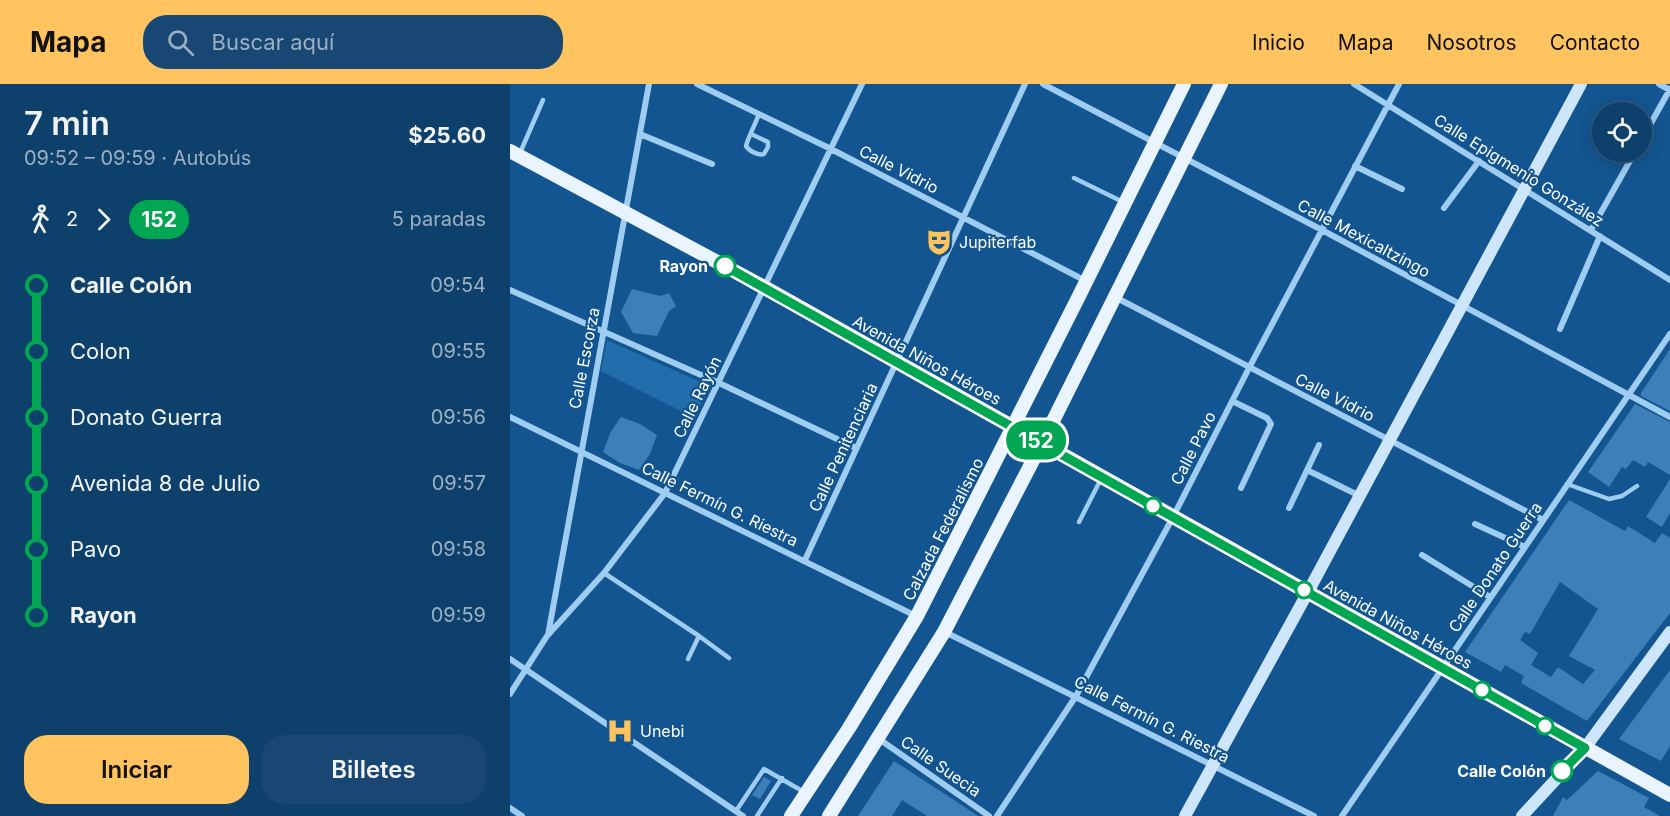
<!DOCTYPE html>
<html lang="es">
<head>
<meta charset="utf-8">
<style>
  :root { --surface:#0e406c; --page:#174772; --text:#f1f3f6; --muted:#9bafc2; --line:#2e597f; --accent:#ffc35f }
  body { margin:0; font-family:Inter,sans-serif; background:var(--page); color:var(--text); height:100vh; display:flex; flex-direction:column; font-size:22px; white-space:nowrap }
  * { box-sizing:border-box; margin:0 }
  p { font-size:20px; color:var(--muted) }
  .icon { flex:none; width:33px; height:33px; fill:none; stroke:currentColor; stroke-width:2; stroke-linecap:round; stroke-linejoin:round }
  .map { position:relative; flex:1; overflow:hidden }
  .drawer { display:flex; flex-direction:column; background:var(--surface); width:510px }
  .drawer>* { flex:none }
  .badge { padding:0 12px; border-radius:20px; font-size:21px; line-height:39px }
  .controls { position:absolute; left:1082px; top:18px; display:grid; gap:12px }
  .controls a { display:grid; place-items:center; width:60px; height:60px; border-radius:50%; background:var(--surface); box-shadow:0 3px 15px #0003,0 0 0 2px var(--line); font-size:30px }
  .map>.badge { position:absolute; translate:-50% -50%; box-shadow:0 0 0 3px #fff }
  .legs { display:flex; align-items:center; gap:9px; height:66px; padding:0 24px; font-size:20px }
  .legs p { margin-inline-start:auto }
  .overview { display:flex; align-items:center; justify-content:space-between; height:102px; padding:0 24px }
  h1 { font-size:33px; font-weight:600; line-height:45px }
  .button { display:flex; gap:12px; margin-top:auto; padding:12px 24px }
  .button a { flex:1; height:69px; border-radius:24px; background:var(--accent); color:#111; font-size:24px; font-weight:600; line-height:69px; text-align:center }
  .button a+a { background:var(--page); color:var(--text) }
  ul { padding:0 24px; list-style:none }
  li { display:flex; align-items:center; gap:21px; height:66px; font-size:22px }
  li i { display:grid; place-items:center; width:9px; height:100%; margin:0 8px; background:currentColor }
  li i::after { content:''; width:15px; height:15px; margin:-8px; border:4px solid; border-radius:50%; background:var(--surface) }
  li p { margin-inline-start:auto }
  li:first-child i { background:linear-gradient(#0000 50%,currentColor 0) }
  li:last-child i { background:linear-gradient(currentColor 50%,#0000 0) }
  header { display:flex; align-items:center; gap:36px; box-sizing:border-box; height:84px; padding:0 30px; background:var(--accent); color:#111 }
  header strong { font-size:28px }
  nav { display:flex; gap:33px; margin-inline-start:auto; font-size:21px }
  .search { width:420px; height:54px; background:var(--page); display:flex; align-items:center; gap:15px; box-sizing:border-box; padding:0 21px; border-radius:24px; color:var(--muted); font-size:22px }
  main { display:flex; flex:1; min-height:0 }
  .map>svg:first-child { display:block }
</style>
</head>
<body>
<header>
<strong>Mapa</strong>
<div class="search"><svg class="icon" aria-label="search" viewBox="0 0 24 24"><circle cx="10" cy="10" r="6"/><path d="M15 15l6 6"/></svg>Buscar aquí</div>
<nav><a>Inicio</a><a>Mapa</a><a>Nosotros</a><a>Contacto</a></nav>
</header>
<main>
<section class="drawer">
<div class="overview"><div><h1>7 min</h1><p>09:52 – 09:59 · Autobús</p></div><b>$25.60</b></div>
<div class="legs"><svg class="icon" aria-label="walk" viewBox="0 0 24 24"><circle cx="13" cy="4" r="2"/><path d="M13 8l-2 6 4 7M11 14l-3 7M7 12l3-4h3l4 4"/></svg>2<svg class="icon" aria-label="forward" viewBox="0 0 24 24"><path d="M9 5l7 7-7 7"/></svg><b class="badge" style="background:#00a651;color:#fff">152</b><p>5 paradas</p></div>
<ul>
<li><i style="color:#00a651"></i><b>Calle Colón</b><p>09:54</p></li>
<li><i style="color:#00a651"></i><span>Colon</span><p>09:55</p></li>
<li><i style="color:#00a651"></i><span>Donato Guerra</span><p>09:56</p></li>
<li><i style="color:#00a651"></i><span>Avenida 8 de Julio</span><p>09:57</p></li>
<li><i style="color:#00a651"></i><span>Pavo</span><p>09:58</p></li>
<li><i style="color:#00a651"></i><b>Rayon</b><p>09:59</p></li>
</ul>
<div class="button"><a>Iniciar</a><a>Billetes</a></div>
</section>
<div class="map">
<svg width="1160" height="732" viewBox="0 0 1160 732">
  <rect width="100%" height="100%" fill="#135590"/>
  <path fill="#226ead" d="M97,256L199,302L185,334L91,287Z"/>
  <path fill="#3c7fb9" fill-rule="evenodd" d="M122,205L151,212L159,209L166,222L159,227L147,252L123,249L111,228Z
    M1160,265V327L1131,312V309Z
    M1125,320L1160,338V391L1138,378L1135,383L1123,376L1116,385L1112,383L1099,403L1078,388Z
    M111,333L130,340L147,351L140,370L129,386L110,379L93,368L100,349Z
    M1160,395V429L1152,443L1136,433Z
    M1059,416L1115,447L1118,442L1145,459L1152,449L1160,454V529L1077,637L1011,599L1014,592L995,581L991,588L955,568ZM1050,498L1088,525L1059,572L1085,586L1073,600L1048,583L1041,593L1021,581L1028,569L1010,556L1015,548L1020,550Z
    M1160,586V662L1151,677L1109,655Z
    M384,677L438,712L468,732H417L392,716L382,732H348Z
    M1088,687L1139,714L1134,723L1150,732H1043L1053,713L1057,716Z
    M254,693L261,697L250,715L242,711Z"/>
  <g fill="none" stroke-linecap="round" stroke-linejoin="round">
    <path stroke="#9fccf1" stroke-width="4.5" d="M241,50L258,58V63L254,70C249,72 239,67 236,62C239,51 245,41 249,30
      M10,69L33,16
      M564,94L613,118
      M1057,400L1099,415L1112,412L1127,402
      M569,438L591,395
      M94,489L189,552L219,574
      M178,575L189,552
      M226,727L254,685L294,708
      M247,732L272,694"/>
    <path stroke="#9fccf1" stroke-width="6" d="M187,0L321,65L576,197
      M533,0L812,146L1160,333
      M844,0L1160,196
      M1149,0L1160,6
      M130,50L202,80
      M1131,57L1160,5
      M845,82L892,105
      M934,124L969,77
      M1081,146L1125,68
      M0,206L209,299L346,364
      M605,213L1033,436
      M1050,245L1090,152
      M722,317L757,334L761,340L731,404
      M0,333L406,532
      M797,386L850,412
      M779,424L809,361
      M965,440L1015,463
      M912,471L980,513
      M295,476L515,0
      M435,548L804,732
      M38,551L139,0
      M0,575L233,732
      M0,610L37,552L94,489L155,409L352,0
      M369,655L479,732
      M0,724L12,732
      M487,732L566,612L663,433L739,284L889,0
      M832,732L1160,250"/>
    <path stroke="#cee6fc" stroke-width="12" d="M675,732L798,508L1071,0
      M1012,732L1075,664L1160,548"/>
    <path stroke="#e9f4ff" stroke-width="14" d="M0,67L254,203L1160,711
      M281,732L339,644L407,532L569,212L674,0
      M319,732L434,548L532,359L711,0"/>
  </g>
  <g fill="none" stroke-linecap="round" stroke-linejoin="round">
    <defs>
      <path id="line-1" d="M215,182L1075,664L1052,687"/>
    </defs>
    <use href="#line-1" stroke="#fff" stroke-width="14"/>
    <use href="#line-1" stroke="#00a651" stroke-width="9"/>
  </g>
  <defs>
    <symbol id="theatre-bare" viewBox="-9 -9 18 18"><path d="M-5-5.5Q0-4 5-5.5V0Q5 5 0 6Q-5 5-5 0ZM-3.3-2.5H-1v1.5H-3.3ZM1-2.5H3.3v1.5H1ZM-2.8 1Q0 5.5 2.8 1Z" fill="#ffc35f" stroke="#135590" stroke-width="2.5" paint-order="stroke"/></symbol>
    <symbol id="hospital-bare" viewBox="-9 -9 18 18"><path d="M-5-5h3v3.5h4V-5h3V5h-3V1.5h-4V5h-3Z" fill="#ffc35f" stroke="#135590" stroke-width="2.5" paint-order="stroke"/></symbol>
  </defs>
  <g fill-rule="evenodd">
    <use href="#theatre-bare" x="410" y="139" width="38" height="38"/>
    <use href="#hospital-bare" x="91" y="628" width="38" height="38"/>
  </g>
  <g fill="#fff" stroke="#00a651" stroke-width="3">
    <circle cx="215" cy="182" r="10"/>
    <circle cx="643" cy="422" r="8"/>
    <circle cx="794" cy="506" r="8"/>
    <circle cx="972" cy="606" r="8"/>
    <circle cx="1035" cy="642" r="8"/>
    <circle cx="1052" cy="687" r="10"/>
  </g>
  <g text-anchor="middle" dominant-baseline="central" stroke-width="4.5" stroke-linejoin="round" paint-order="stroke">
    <g font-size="16" fill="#fff" stroke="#135590">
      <text transform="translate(389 85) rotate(27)">Calle Vidrio</text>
      <text transform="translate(1009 86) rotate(32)">Calle Epigmenio González</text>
      <text transform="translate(854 154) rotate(28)">Calle Mexicaltzingo</text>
      <text transform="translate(74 274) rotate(-79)">Calle Escorza</text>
      <text transform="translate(417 276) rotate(29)">Avenida Niños Héroes</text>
      <text transform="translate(187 313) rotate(-64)">Calle Rayón</text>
      <text transform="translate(825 313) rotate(27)">Calle Vidrio</text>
      <text transform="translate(333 363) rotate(-65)">Calle Penitenciaria</text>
      <text transform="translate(683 364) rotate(-63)">Calle Pavo</text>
      <text transform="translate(210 420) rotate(26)">Calle Fermín G. Riestra</text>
      <text transform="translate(433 445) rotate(-63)">Calzada Federalismo</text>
      <text transform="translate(985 483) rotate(-56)">Calle Donato Guerra</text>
      <text transform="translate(888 540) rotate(29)">Avenida Niños Héroes</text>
      <text transform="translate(642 635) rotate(27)">Calle Fermín G. Riestra</text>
      <text transform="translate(431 682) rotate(35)">Calle Suecia</text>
    </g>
    <g font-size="16" fill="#fff" stroke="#135590" text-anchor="start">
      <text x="449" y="158">Jupiterfab</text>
      <text x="130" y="647">Unebi</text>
    </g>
    <g font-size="16" font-weight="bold" fill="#fff" stroke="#135590" text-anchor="end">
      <text x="198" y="182">Rayon</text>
      <text x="1036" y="687">Calle Colón</text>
    </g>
  </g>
</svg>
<div class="controls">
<a><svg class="icon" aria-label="locate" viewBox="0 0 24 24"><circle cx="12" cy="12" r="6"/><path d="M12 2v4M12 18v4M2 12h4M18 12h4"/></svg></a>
</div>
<b class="badge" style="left:526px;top:356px;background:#00a651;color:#fff">152</b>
</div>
</main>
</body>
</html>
